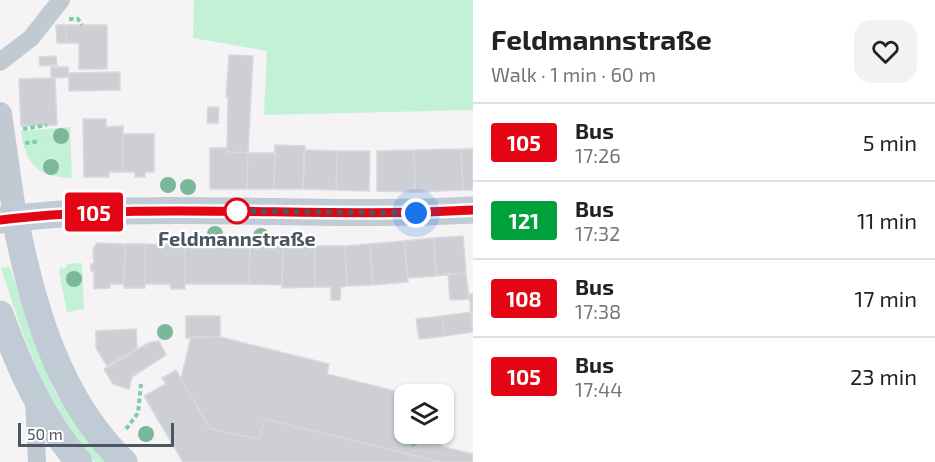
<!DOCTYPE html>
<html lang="en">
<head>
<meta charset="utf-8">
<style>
  :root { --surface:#fff; --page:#f2f2f2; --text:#222; --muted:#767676; --line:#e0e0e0 }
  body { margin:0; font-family:"Exo 2",sans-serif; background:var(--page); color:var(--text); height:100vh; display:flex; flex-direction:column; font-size:22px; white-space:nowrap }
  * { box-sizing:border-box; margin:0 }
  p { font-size:20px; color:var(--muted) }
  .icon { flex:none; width:33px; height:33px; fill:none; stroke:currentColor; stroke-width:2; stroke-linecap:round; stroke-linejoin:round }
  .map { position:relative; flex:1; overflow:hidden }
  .side { display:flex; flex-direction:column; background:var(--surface); width:462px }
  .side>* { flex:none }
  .badge { padding:0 12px; border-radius:4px; font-size:21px; line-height:39px }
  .tools { position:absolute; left:394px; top:384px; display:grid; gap:12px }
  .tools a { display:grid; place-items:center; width:60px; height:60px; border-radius:12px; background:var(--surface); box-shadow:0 2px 4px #0004; font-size:30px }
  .scale { position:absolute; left:18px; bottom:15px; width:156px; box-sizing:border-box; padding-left:6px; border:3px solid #4a5661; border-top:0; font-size:16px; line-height:21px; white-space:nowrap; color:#4a5661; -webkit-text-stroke:4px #fff; paint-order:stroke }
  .you { position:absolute; width:30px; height:30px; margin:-15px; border:4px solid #fff; border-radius:50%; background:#1a73e8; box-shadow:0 0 0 9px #1a73e833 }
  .map>.badge { position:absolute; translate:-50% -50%; box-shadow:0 0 0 3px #fff }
  .round { display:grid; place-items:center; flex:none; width:63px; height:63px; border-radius:18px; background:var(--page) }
  .headline { display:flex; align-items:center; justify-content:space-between; height:102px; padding:0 18px }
  h1 { font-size:28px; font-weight:700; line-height:45px }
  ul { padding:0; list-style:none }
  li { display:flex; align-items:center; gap:18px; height:78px; padding:0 18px; border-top:2px solid var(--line) }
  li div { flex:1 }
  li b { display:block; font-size:22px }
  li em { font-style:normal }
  li .badge { min-width:66px; font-weight:700; text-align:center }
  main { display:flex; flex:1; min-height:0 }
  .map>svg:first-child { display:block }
</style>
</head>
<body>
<main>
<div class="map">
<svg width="473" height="462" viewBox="0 0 473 462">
  <rect width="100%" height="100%" fill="#f5f3f3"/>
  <path fill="#c3f1d5" d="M194,0H473V110L264,115L267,51L193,38Z
    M70,127L72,178C38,177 25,164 21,131Z
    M82,263L84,309L67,312L59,272L61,267L64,269L68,264Z
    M9,266L54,390L85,438L106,462H95C43,402 25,341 1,268Z"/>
  <path fill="#cdcfd5" stroke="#d7d9de" stroke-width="1.5" d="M56,25H66V43H57Z
    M66,25H107V69H79V43H66Z
    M229,55L253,56L248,153L227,152L228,97H226Z
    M56,56L57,65L40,66L39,57Z
    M51,67H68L69,77L51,78Z
    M120,72V90L69,91V73Z
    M51,78H55L57,125L21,126L19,79Z
    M208,107H219L218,123H207Z
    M83,119H106V127L123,126V172H109V177H84Z
    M123,134H154V172H145V177H135V172H123Z
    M275,145L305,146L303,189H274Z
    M210,148H227V152L248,153L247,189H210Z
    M461,149H473V190H463Z
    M461,149L463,190L415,192L414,150Z
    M304,150L337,151L336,190L303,189Z
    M414,150L415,192L377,191V151Z
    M337,151H370L369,191L336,190Z
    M248,153H275L274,189H247Z
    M463,236L466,273L436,276L434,238Z
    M434,238L436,276L408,278L404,241Z
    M404,241L408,282L373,285L370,244Z
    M97,243L125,244L124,284H110V288L94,289V271H91V264H94L93,249Z
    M125,244H145V288H124Z
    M145,244L185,245V289H171L170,284H145Z
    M370,244L373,285L347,286L345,246Z
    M185,245L250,246L249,284H185Z
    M250,246H283L282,285L249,284Z
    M283,246H315V287L282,288Z
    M315,246H345L347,286L341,287L340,300H331V287H315Z
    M466,273L469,299L450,300L448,274Z
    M468,294H473V303H470Z
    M470,303H473V329L471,312Z
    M471,312L473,332L445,336L442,316Z
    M186,316H220V337L186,338Z
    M442,316L445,336L419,339L416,319Z
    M136,329L137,349L107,366L96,348V331Z
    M191,337H220L329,364L327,374L407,394H405V434H435L442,447L423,442L411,455L265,419L259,439L210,429L181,379Z
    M159,341L166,355L132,377L129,389L113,384L104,369L148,343Z
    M176,370L210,429L259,439L265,419L441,462H183L144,396L166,384L162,378Z
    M423,442L473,454V462H441L411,455Z"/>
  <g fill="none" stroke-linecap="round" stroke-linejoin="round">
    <path stroke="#7ad0a6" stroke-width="4" stroke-dasharray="4.5 3" stroke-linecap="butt" d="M69,19H78L82,25
      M23,129L47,125
      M25,143L40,141
      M396,426L417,448
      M126,429L138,413L141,384"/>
    <path stroke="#c1cad2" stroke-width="18" d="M0,62L31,38L61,0
      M34,399L37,462"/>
    <path stroke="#c1cad2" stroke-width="24" d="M0,114L15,218"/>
    <path stroke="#c1cbd6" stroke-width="27" d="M15,218C32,305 58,399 124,462
      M0,220C157,200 315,219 473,210
      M0,314C19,366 42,420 79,462"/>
  </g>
  <g fill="#7bb799">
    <circle cx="61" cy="136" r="8"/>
    <circle cx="51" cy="167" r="8"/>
    <circle cx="168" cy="185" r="8"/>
    <circle cx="188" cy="187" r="8"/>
    <circle cx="215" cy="234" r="8"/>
    <circle cx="261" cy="236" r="8"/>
    <circle cx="74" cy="279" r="8"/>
    <circle cx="165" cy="332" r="8"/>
    <circle cx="146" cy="434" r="8"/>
  </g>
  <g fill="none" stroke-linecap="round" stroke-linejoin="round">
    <defs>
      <path id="line" d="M0,220C157,201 315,219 473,210"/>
    </defs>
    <use href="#line" stroke="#fff" stroke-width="14"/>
    <use href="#line" stroke="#e30513" stroke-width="9"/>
    <path stroke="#4a5661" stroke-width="6" stroke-dasharray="0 10.8" d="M237,211H229L416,213"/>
  </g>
  <circle fill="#fff" stroke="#e30513" stroke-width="3" cx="237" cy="211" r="12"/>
  <g text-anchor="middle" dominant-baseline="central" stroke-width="4.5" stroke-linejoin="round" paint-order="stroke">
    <g font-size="20" font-weight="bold" fill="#4a5661" stroke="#fff">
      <text x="237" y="238">Feldmannstraße</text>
    </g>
  </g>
</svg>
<div class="tools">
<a><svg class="icon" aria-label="layers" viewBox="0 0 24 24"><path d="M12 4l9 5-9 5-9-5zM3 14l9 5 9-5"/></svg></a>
</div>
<div class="scale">50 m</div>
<div class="you" style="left:416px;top:213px"></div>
<b class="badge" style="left:94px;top:212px;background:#e30513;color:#fff">105</b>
</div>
<section class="side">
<div class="headline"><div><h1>Feldmannstraße</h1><p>Walk · 1 min · 60 m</p></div><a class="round"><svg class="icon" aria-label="heart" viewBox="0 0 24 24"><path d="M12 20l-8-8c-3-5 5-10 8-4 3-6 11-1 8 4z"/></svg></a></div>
<ul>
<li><span class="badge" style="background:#e30513;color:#fff">105</span><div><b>Bus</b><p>17:26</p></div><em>5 min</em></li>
<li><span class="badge" style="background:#00a13a;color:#fff">121</span><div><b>Bus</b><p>17:32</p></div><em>11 min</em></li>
<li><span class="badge" style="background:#e30513;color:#fff">108</span><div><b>Bus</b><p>17:38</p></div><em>17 min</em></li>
<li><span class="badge" style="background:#e30513;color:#fff">105</span><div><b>Bus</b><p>17:44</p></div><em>23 min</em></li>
</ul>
</section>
</main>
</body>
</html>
